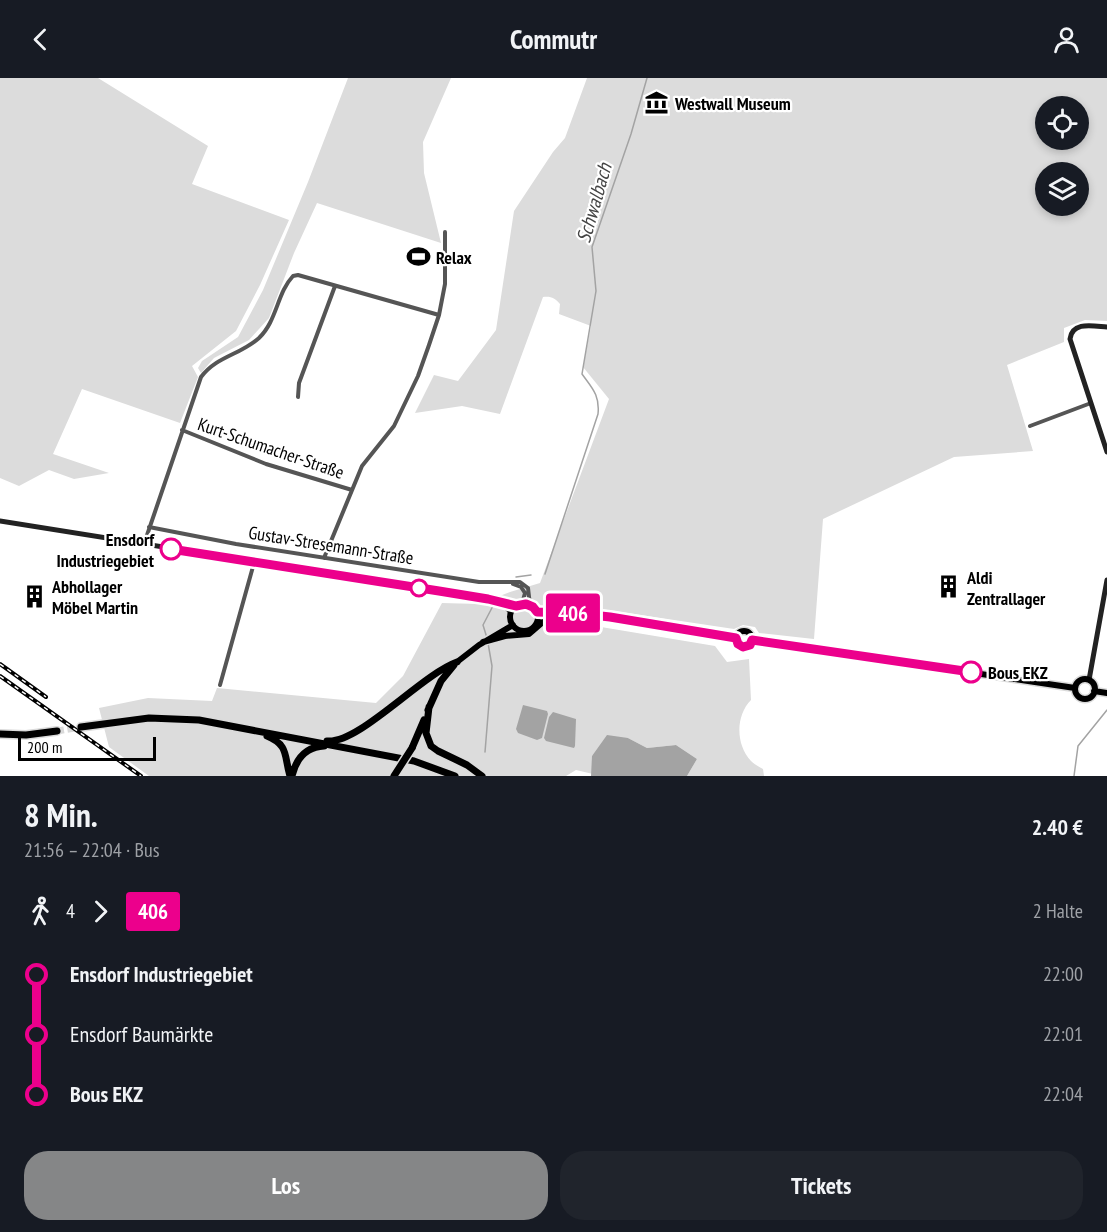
<!DOCTYPE html>
<html lang="de">
<head>
<meta charset="utf-8">
<style>
  :root { --surface:#171b24; --page:#20242c; --text:#f1f3f6; --muted:#9ea1a6; --accent:#858687 }
  body { margin:0; font-family:"PT Sans Narrow",sans-serif; background:var(--page); color:var(--text); height:100vh; display:flex; flex-direction:column; font-size:22px; white-space:nowrap }
  * { box-sizing:border-box; margin:0 }
  p { font-size:20px; color:var(--muted) }
  .icon { flex:none; width:33px; height:33px; fill:none; stroke:currentColor; stroke-width:2; stroke-linecap:round; stroke-linejoin:round }
  .map { position:relative; height:698px; overflow:hidden }
  .drawer { display:flex; flex-direction:column; background:var(--surface); flex:1 }
  .drawer>* { flex:none }
  .badge { padding:0 12px; border-radius:4px; font-size:21px; line-height:39px }
  .buttons { position:absolute; left:1035px; top:18px; display:grid; gap:12px }
  .buttons a { display:grid; place-items:center; width:54px; height:54px; border-radius:50%; background:var(--surface); box-shadow:0 3px 9px #0003; font-size:30px }
  .scale { position:absolute; left:18px; bottom:15px; width:138px; box-sizing:border-box; padding-left:6px; border:3px solid #000; border-top:0; font-size:16px; line-height:21px; white-space:nowrap; color:#000; -webkit-text-stroke:4px #fff; paint-order:stroke }
  .map>.badge { position:absolute; translate:-50% -50%; box-shadow:0 0 0 3px #fff }
  .legs { display:flex; align-items:center; gap:9px; height:66px; padding:0 24px; font-size:20px }
  .legs p { margin-inline-start:auto }
  .summary { display:flex; align-items:center; justify-content:space-between; height:102px; padding:0 24px }
  h1 { font-size:33px; font-weight:700; line-height:45px }
  .primary-button { display:flex; gap:12px; margin-top:auto; padding:12px 24px }
  .primary-button a { flex:1; height:69px; border-radius:24px; background:var(--accent); color:#fff; font-size:24px; font-weight:700; line-height:69px; text-align:center }
  .primary-button a+a { background:var(--page); color:var(--text) }
  ul { padding:0 24px; list-style:none }
  li { display:flex; align-items:center; gap:21px; height:60px; font-size:22px }
  li i { display:grid; place-items:center; width:9px; height:100%; margin:0 8px; background:currentColor }
  li i::after { content:''; width:15px; height:15px; margin:-8px; border:4px solid; border-radius:50%; background:var(--surface) }
  li p { margin-inline-start:auto }
  li:first-child i { background:linear-gradient(#0000 50%,currentColor 0) }
  li:last-child i { background:linear-gradient(currentColor 50%,#0000 0) }
  header { display:flex; justify-content:space-between; align-items:center; height:78px; padding:0 24px; background:var(--surface); font-size:27px; font-weight:700 }
  .map>svg:first-child { display:block }
</style>
</head>
<body>
<header><svg class="icon" aria-label="back" viewBox="0 0 24 24"><path d="M15 5l-7 7 7 7"/></svg>Commutr<svg class="icon" aria-label="person" viewBox="0 0 24 24"><circle cx="12" cy="8" r="4"/><path d="M4 21q1-7 8-7t8 7"/></svg></header>
<div class="map">
<svg width="1107" height="698" viewBox="0 0 1107 698">
  <rect width="100%" height="100%" fill="#fff"/>
  <path fill="#dcdcdc" fill-rule="evenodd" d="M0,0H98L208,68L192,106L289,142L260,207L236,253L192,288L198,299L180,345L82,311L53,376L109,395L74,401L49,392L19,408L0,400Z
    M348,0H451L423,64L424,95L441,165L317,125L294,175L269,240L249,262L214,280L201,295L198,290L202,283L238,259L263,212L308,104Z
    M587,0H1107V243L1085,242L1064,250V264L1007,287L1033,373L954,379L823,441L814,561L759,555L755,549L743,547L734,551L601,531V549L715,568L727,584L749,581L751,622C736,637 735,666 751,683C754,686 759,689 763,691L764,698H687L697,681L676,667L647,670L628,660L592,678L593,696L576,692L566,698H149L109,669L99,630L148,620L212,623L217,610L376,625L403,598L442,525L479,526L510,514L540,505L609,321L583,289L591,248L559,236L560,226C555,220 551,218 543,219L500,336L462,328L415,335L434,297L458,303L496,252L514,133L553,74L565,60ZM1046,28H1078V62H1046ZM1046,94H1078V128H1046Z"/>
  <path fill="#a3a3a3" d="M523,627L547,633L548,636L542,660L537,662L518,655L516,651Z
    M553,634L576,641L575,668L574,670L546,663L544,660L549,639Z
    M607,657L628,660L647,670L676,667L697,681L687,698H591L592,678Z"/>
  <g fill="none" stroke-linecap="round" stroke-linejoin="round">
    <path stroke="#a3a3a3" stroke-width="1.5" d="M545,496L598,336C600,317 592,310 582,296L596,213L592,169L631,56L647,0
      M516,499L531,497
      M487,560L483,547L495,524
      M485,674L492,588L488,565
      M1074,698L1078,668L1107,632"/>
    <path stroke="#d9d9d9" stroke-width="7" stroke-dasharray="7 3.5" stroke-linecap="butt" d="M57,653L81,649"/>
    <defs>
      <path id="primary" d="M510 539a14 14 0 1 1 28 0a14 14 0 1 1-28 0Z
        M537,534L574,535L610,539L736,560
        M736 561a8 8 0 1 1 16 0a8 8 0 1 1-16 0Z
        M752,562L1075,610
        M483,564L505,558L529,556L551,537
        M457,584L479,567L513,547
        M1075 611a10 10 0 1 1 20 0a10 10 0 1 1-20 0Z
        M1094,613L1107,615"/>
      <path id="trunk" d="M429,629L426,655L431,668L438,673L467,687L482,698
        M428,632L441,603L454,587
        M81,649L149,640L199,642L414,683L455,698
        M0,656L26,657L57,653
        M267,658C289,667 284,678 290,698
        M327,663C359,666 421,597 457,584
        M412,670L424,642
        M292,698C296,681 305,669 324,668"/>
    </defs>
    <use href="#primary" stroke="#dbdbdb" stroke-width="9"/>
    <use href="#trunk" stroke="#dbdbdb" stroke-width="10"/>
    <path stroke="#555" stroke-width="4" d="M298,319L299,305L335,208
      M1030,348L1091,325
      M182,352L266,386L352,412
      M149,449L236,466L479,504H520L528,510L530,527
      M144,466L201,299C217,278 240,277 259,260C277,243 277,215 293,198L298,197L439,237
      M324,480L362,388L394,348L418,298L429,267L439,237L445,206V154
      M513,506L521,509L525,515L522,526
      M220,607L254,485"/>
    <path stroke="#222" stroke-width="5" d="M1107,249C1093,248 1072,243 1070,261L1107,374
      M0,443L439,513L488,521L516,528
      M502,526L511,534
      M1089,602L1107,502"/>
    <use href="#primary" stroke="#000" stroke-width="6"/>
    <use href="#trunk" stroke="#000" stroke-width="7"/>
    <defs>
      <path id="rail" d="M0,586L46,619
        M0,598L141,698"/>
    </defs>
    <use href="#rail" stroke="#000" stroke-width="4"/>
    <use href="#rail" stroke="#fff" stroke-width="1.5" stroke-dasharray="4.5" stroke-linecap="butt"/>
    <defs>
      <path id="trunk-bridge" d="M394,698L412,670"/>
    </defs>
    <use href="#trunk-bridge" stroke="#dbdbdb" stroke-width="10" stroke-linecap="butt"/>
    <use href="#trunk-bridge" stroke="#000" stroke-width="7"/>
  </g>
  <g fill="none" stroke-linecap="round" stroke-linejoin="round">
    <defs>
      <path id="line-1" d="M171,471L439,513L488,521L516,528L526,526L533,529L537,534L574,535L610,539L736,560L738,566L743,569L750,567L752,562L971,594"/>
    </defs>
    <use href="#line-1" stroke="#fff" stroke-width="14"/>
    <use href="#line-1" stroke="#ec008c" stroke-width="9"/>
  </g>
  <defs>
    <symbol id="museum-bare" viewBox="-9 -9 18 18"><path d="M0-6L6-3V-2H-6V-3ZM-5-1h2V3h-2ZM-1-1h2V3h-2ZM3-1h2V3H3ZM-6 4H6V6H-6Z" fill="#000" stroke="#fff" stroke-width="2.5" paint-order="stroke"/></symbol>
    <symbol id="stadium-bare" viewBox="-9 -9 18 18"><path d="M0-5a6.5 5 0 1 0 0 10a6.5 5 0 1 0 0-10ZM-3.5-1.8h7v3.6h-7Z" fill="#000" stroke="#fff" stroke-width="2.5" paint-order="stroke"/></symbol>
    <symbol id="building-bare" viewBox="-9 -9 18 18"><path d="M-4-6H4V6H1V3H-1V6H-4ZM-2.5-4.3h1.7v1.8h-1.7ZM.8-4.3h1.7v1.8H.8ZM-2.5-1h1.7V.8h-1.7ZM.8-1h1.7V.8H.8Z" fill="#000" stroke="#fff" stroke-width="2.5" paint-order="stroke"/></symbol>
  </defs>
  <g fill-rule="evenodd">
    <use href="#museum-bare" x="640" y="8" width="33" height="33"/>
    <use href="#stadium-bare" x="402" y="162" width="33" height="33"/>
    <use href="#building-bare" x="932" y="492" width="33" height="33"/>
    <use href="#building-bare" x="18" y="502" width="33" height="33"/>
  </g>
  <g fill="#fff" stroke="#ec008c" stroke-width="3">
    <circle cx="171" cy="471" r="10"/>
    <circle cx="419" cy="510" r="8"/>
    <circle cx="971" cy="594" r="10"/>
  </g>
  <g text-anchor="middle" dominant-baseline="central" stroke-width="4.5" stroke-linejoin="round" paint-order="stroke">
    <g font-size="18" font-weight="bold" fill="#000" stroke="#fff" text-anchor="start">
      <text x="675" y="25">Westwall Museum</text>
      <text x="436" y="179">Relax</text>
      <text x="967" y="499">Aldi<tspan x="967" dy="21">Zentrallager</tspan></text>
      <text x="52" y="508">Abhollager<tspan x="52" dy="21">Möbel Martin</tspan></text>
    </g>
    <g font-size="18" fill="#000" stroke="#fff">
      <text transform="translate(271 370) rotate(19)">Kurt-Schumacher-Straße</text>
      <text transform="translate(331 467) rotate(9)">Gustav-Stresemann-Straße</text>
    </g>
    <g font-size="18" font-weight="bold" fill="#000" stroke="#fff" text-anchor="end">
      <text x="154" y="461">Ensdorf<tspan x="154" dy="21">Industriegebiet</tspan></text>
      <text x="988" y="594" text-anchor="start">Bous EKZ</text>
    </g>
    <g font-size="20" font-style="italic" fill="#444" stroke="#fff">
      <text transform="translate(594 125) rotate(-74)">Schwalbach</text>
    </g>
  </g>
</svg>
<div class="buttons">
<a><svg class="icon" aria-label="locate" viewBox="0 0 24 24"><circle cx="12" cy="12" r="6"/><path d="M12 2v4M12 18v4M2 12h4M18 12h4"/></svg></a>
<a><svg class="icon" aria-label="layers" viewBox="0 0 24 24"><path d="M12 4l9 5-9 5-9-5zM3 14l9 5 9-5"/></svg></a>
</div>
<div class="scale">200 m</div>
<b class="badge" style="left:573px;top:535px;background:#ec008c;color:#fff">406</b>
</div>
<section class="drawer">
<div class="summary"><div><h1>8 Min.</h1><p>21:56 – 22:04 · Bus</p></div><b>2.40 €</b></div>
<div class="legs"><svg class="icon" aria-label="walk" viewBox="0 0 24 24"><circle cx="13" cy="4" r="2"/><path d="M13 8l-2 6 4 7M11 14l-3 7M7 12l3-4h3l4 4"/></svg>4<svg class="icon" aria-label="forward" viewBox="0 0 24 24"><path d="M9 5l7 7-7 7"/></svg><b class="badge" style="background:#ec008c;color:#fff">406</b><p>2 Halte</p></div>
<ul>
<li><i style="color:#ec008c"></i><b>Ensdorf Industriegebiet</b><p>22:00</p></li>
<li><i style="color:#ec008c"></i><span>Ensdorf Baumärkte</span><p>22:01</p></li>
<li><i style="color:#ec008c"></i><b>Bous EKZ</b><p>22:04</p></li>
</ul>
<div class="primary-button"><a>Los</a><a>Tickets</a></div>
</section>
</body>
</html>
